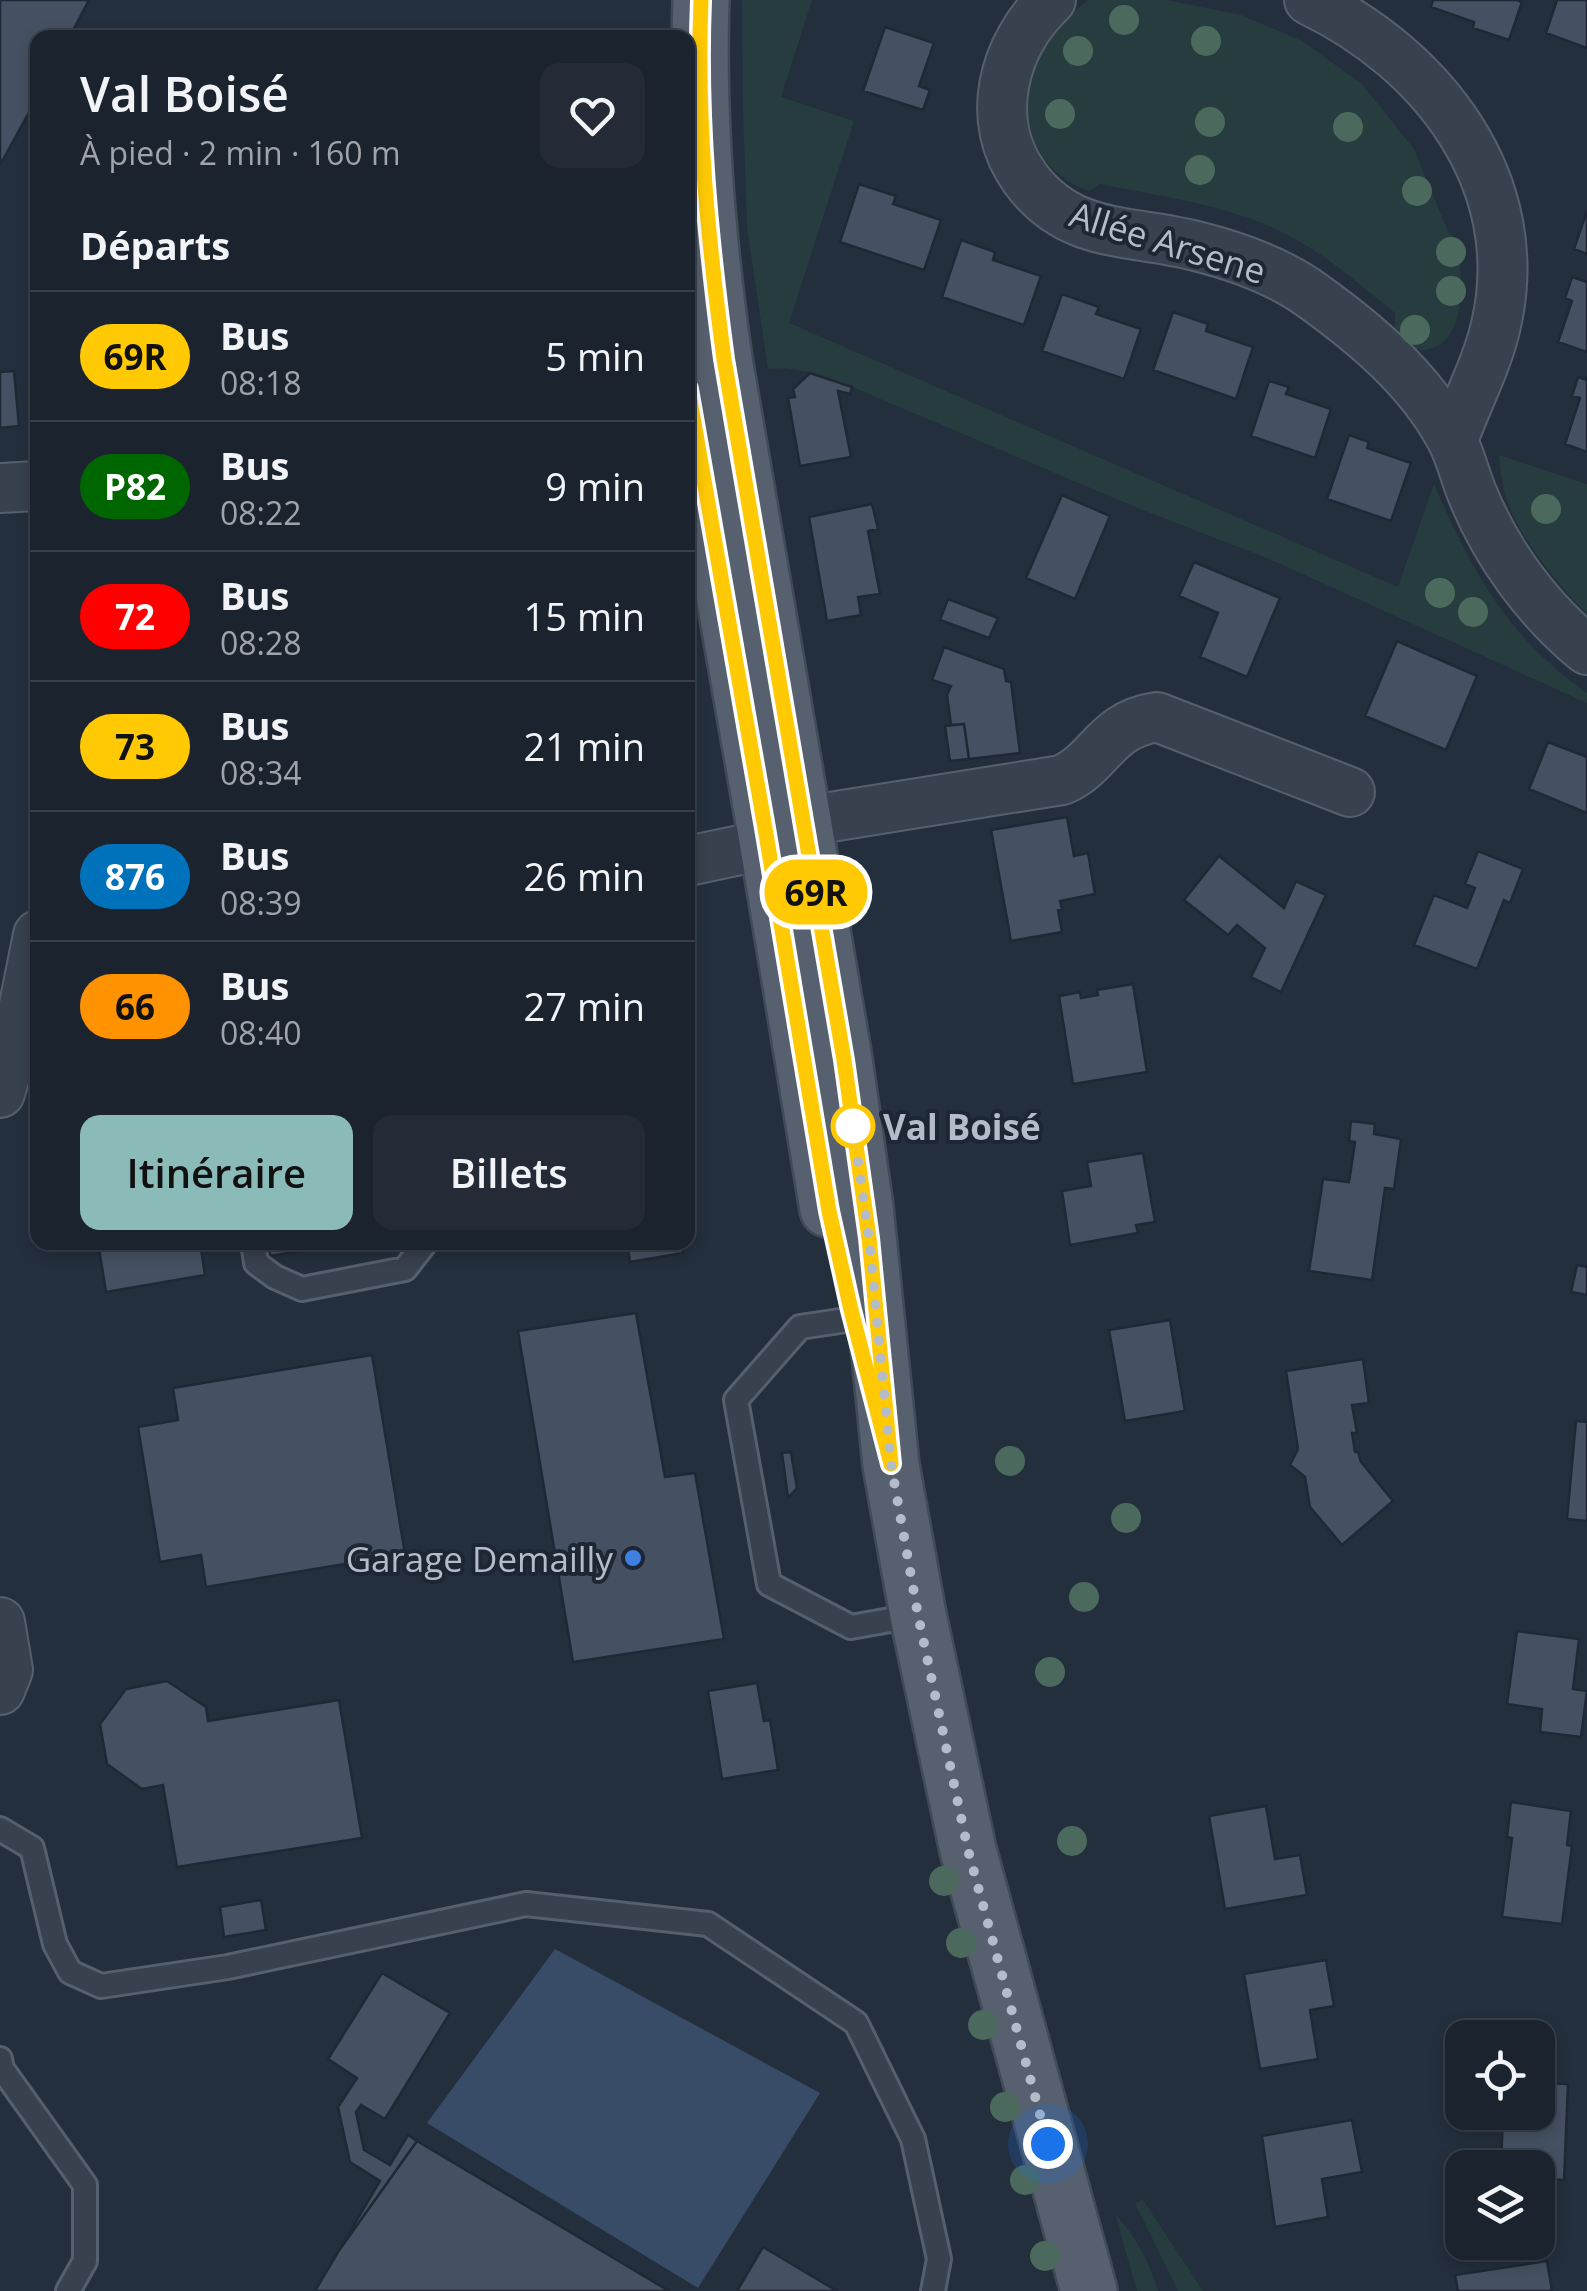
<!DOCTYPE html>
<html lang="fr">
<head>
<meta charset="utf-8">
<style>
  :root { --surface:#1b232e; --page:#242b36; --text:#f1f3f6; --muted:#a0a4aa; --line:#39404a; --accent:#8bbbb9 }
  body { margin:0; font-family:"Open Sans",sans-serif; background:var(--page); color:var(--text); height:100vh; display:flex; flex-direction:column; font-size:38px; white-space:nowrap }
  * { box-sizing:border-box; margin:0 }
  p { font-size:32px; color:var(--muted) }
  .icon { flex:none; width:55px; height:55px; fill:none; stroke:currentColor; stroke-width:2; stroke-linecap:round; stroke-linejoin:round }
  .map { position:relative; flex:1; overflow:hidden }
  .drawer { position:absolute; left:30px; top:30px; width:665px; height:1220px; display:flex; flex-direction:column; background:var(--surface); border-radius:20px; box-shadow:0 5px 15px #0003,0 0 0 2px var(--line) }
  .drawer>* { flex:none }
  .badge { padding:0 20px; border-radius:32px; font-size:35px; line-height:65px }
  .fabs { position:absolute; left:1445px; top:2020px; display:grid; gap:20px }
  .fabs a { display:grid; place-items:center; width:110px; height:110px; border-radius:20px; background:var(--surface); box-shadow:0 5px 15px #0003,0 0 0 2px var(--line); font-size:50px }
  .you { position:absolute; width:50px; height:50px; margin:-25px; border:8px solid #fff; border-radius:50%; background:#1a73e8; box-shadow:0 0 0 15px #1a73e833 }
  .map>.badge { position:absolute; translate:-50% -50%; box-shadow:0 0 0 5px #fff }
  h2 { padding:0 50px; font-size:38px; line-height:90px }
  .round { display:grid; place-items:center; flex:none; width:105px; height:105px; border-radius:20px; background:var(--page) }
  .overview { display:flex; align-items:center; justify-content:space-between; height:170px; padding:0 50px }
  h1 { font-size:48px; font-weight:600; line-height:75px }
  .primary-button { display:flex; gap:20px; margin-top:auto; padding:20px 50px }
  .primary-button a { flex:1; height:115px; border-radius:20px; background:var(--accent); color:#111; font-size:40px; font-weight:600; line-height:115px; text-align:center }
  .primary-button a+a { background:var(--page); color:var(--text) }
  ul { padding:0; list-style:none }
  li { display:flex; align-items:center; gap:30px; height:130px; padding:0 50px; border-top:2px solid var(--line) }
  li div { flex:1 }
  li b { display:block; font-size:38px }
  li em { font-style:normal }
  li .badge { min-width:110px; font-weight:700; text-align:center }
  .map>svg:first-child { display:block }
</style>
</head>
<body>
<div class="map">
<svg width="1587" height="2291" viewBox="0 0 1587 2291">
  <rect width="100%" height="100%" fill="#242f3e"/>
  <path fill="#263c3f" d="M742,0H812L781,97L854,121L789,323L1398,587L1434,484C1471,570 1508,638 1587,693V703L1267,558L1140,509L852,387C825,378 796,365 768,369L747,227L743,110Z
    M1088,0H1167L1241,15L1302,41L1362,84L1414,149L1449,234L1458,239C1460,269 1469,330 1437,346C1419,356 1408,345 1395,333V313C1365,289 1335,262 1302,243C1241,206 1168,198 1100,184L1089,191C1074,185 1061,178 1050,166C1021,135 1020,77 1042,42C1052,26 1073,13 1088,0Z
    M1499,455L1587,484V614C1557,583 1518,537 1505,495C1502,482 1500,468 1499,455Z
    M1143,2200L1203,2291H1178L1135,2203Z
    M1115,2214C1134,2233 1151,2265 1158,2291H1137Z"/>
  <path fill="#394c67" d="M555,1949L820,2093L698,2288L427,2123Z"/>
  <path fill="#455162" stroke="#1f2835" stroke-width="2.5" d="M0,0H89L69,38H38V96L0,165Z
    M1433,0H1517L1522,2L1509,40L1473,28L1474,22L1431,7Z
    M1557,0H1587V48L1546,33Z
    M885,27L934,43L919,86L930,90L923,110L863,91Z
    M859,184L896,196L893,204L941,220L924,270L840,242Z
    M1587,211V254L1574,249Z
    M961,240L995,252L993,260L1041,276L1024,325L942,297Z
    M1572,277L1587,282V352L1558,342L1572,301L1565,298Z
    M1062,294L1099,307L1096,314L1141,329L1124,379L1042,351Z
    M1173,312L1208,324L1206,331L1253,347L1236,399L1153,370Z
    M14,371L19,426L0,428V372Z
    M810,373L852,387L850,394L838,391L851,457L800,466L788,398L795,397L793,389Z
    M1578,377L1587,380V452L1565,444L1580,398L1572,396Z
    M1269,381L1289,387L1286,394L1331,409L1315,458L1251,436Z
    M1349,435L1369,442L1367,448L1411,463L1391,521L1327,499Z
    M1062,495L1110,516L1075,599L1026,578Z
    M872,504L878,529L868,531L880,594L858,597L861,615L827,621L809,517Z
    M1194,562L1280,598L1247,677L1200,657L1218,613L1179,596Z
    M948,599L998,618L989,638L940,620Z
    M1397,641L1477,676L1446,750L1365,716Z
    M944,647L1004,669L1006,681L1011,682L1020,753L969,759L964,724L951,725L947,695L951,686L932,680Z
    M964,724L969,759L950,761L945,726Z
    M1548,742L1587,757V813L1529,789Z
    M1067,817L1074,856L1088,853L1095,894L1060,901L1062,909L1058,910L1062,932L1011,941L991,830Z
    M1478,851L1523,869L1510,903L1504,900L1477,969L1414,945L1434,895L1467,908L1475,888L1465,884Z
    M1219,856L1284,908L1296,881L1326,895L1281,992L1251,977L1265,948L1237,925L1228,935L1184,900Z
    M1133,984L1147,1072L1073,1084L1059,996L1080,992L1081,998L1098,995L1097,990Z
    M1351,1121L1375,1124L1374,1134L1401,1139L1394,1189L1385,1188L1372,1280L1309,1271L1323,1179L1349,1182L1355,1142L1349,1141Z
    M1143,1153L1155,1222L1136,1225L1138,1233L1070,1245L1062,1191L1091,1186L1087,1162Z
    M98,1242H200L205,1275L106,1292Z
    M268,1242H356L270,1256Z
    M627,1242H682L683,1253L630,1262Z
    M1577,1265L1587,1267V1295L1571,1292Z
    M636,1313L665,1477L695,1473L724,1639L573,1662L518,1331Z
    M1170,1320L1185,1411L1125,1421L1109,1330Z
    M372,1355L405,1554L206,1587L201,1555L160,1562L138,1427L178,1420L173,1388Z
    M1363,1359L1369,1403L1352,1405L1357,1433H1352L1355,1452H1358L1361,1462L1393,1501L1342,1545L1310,1507L1305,1477L1290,1465L1298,1449L1286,1371Z
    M1576,1421L1587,1422V1521L1567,1519Z
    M791,1452L797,1488L788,1498L782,1453Z
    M1517,1631L1579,1639L1573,1689L1587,1691L1581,1737L1540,1732L1542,1709L1507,1704Z
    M167,1681L206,1707L208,1721L339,1700L362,1838L177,1867L163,1785L142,1789L107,1764L100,1724L126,1689Z
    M757,1683L764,1721L770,1720L778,1770L722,1779L708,1691Z
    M1511,1802L1571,1811L1567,1845L1572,1846L1562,1924L1502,1917L1512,1838L1507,1837Z
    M1266,1806L1275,1859L1300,1855L1307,1895L1225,1909L1209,1816Z
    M261,1900L266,1930L224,1937L220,1907Z
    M1326,1960L1334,2006L1310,2010L1318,2059L1260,2069L1244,1974Z
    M382,1973L450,2013L385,2119L361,2105L356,2112L364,2150L390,2165L408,2135L417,2141L338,2252L380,2181L350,2162L338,2107L357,2078L328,2059Z
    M1538,2083L1568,2084L1564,2180L1538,2179V2168H1501L1503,2112H1538Z
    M1352,2120L1362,2172L1322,2179L1328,2217L1275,2227L1262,2136Z
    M417,2141L669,2291H315L338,2252Z
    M763,2247L837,2291H737Z
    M1547,2261L1552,2291H1458L1455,2275Z"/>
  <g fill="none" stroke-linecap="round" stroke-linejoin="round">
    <defs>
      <path id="service" d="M253,1242L256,1263L275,1277L302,1289L405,1269L426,1242
        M880,1315L800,1327L736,1400L769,1584L851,1627L918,1615
        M0,1829L32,1848L55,1944L70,1972L101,1986L228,1967L526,1904L708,1924L856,2023L913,2139L939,2259L933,2291
        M0,2059L2,2069L85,2185V2261L68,2291"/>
      <path id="minor" d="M1051,0C1003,46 983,120 1025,178C1070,240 1131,229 1196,246C1236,256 1279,271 1313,296C1366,334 1419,379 1450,436C1460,453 1464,474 1472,493C1496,553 1537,609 1587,650
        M1309,0C1432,59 1529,182 1496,325C1488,362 1466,404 1453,440
        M0,488L38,486
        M768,827L1062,780C1101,763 1104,725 1157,717L1350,792
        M688,861L802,837
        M0,1093L21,1020L38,935
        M0,1622L8,1670L0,1690"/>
      <path id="primary" d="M701,0C697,121 707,240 724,359L844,1059L865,1207L891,1465L918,1615L968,1850L1089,2291
        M688,390L765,828L828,1209"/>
    </defs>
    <use href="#service" stroke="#565f6c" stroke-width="28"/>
    <use href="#minor" stroke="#565f6c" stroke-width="52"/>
    <use href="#primary" stroke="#414a57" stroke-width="60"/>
    <use href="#service" stroke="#38414e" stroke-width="22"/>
    <use href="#minor" stroke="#38414e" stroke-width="48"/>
    <use href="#primary" stroke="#56606e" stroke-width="55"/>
  </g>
  <g fill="#4b6a5d">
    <circle cx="1124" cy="20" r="15"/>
    <circle cx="1206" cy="41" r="15"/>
    <circle cx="1078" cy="51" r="15"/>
    <circle cx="1060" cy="114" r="15"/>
    <circle cx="1210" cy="122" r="15"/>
    <circle cx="1348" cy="127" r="15"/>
    <circle cx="1200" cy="170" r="15"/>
    <circle cx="1417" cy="191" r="15"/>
    <circle cx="1451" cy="252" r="15"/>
    <circle cx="1451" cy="291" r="15"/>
    <circle cx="1415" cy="330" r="15"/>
    <circle cx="1546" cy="509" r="15"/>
    <circle cx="1440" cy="593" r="15"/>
    <circle cx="1473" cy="612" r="15"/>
    <circle cx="1010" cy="1461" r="15"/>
    <circle cx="1126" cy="1518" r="15"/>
    <circle cx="1084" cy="1597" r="15"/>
    <circle cx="1050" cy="1672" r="15"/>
    <circle cx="1072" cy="1841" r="15"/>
    <circle cx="944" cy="1881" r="15"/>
    <circle cx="961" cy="1943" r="15"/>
    <circle cx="983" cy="2025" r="15"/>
    <circle cx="1005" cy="2107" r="15"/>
    <circle cx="1025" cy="2180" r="15"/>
    <circle cx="1045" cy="2256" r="15"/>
  </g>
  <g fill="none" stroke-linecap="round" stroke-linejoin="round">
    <defs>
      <path id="line" d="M688,389L765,828L829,1211L851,1310L891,1464L869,1238L844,1060L724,359C708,240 696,121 701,0"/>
    </defs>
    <use href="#line" stroke="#fff" stroke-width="22"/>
    <use href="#line" stroke="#ffc904" stroke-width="15"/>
    <path stroke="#b4bcc9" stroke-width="10" stroke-dasharray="0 18" d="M853,1126L869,1238L891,1464L918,1615L968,1850L1048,2144"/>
  </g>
  <circle fill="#fff" stroke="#ffc904" stroke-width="5" cx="853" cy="1126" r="20"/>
  <circle fill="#3f7fe0" stroke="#1d2633" stroke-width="4" cx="633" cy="1558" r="10"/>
  <g text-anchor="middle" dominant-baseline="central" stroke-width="8" stroke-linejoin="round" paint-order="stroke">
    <g font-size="35" fill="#b4bcc9" stroke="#1d2633">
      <text transform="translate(1168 242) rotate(17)">Allée Arsene</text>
    </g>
    <g font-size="35" font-weight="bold" fill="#b4bcc9" stroke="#1d2633" text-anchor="start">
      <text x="883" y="1126">Val Boisé</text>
    </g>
    <g font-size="35" fill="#b4bcc9" stroke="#1d2633" text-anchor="end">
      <text x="613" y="1558">Garage Demailly</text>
    </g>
  </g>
</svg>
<div class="fabs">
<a><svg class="icon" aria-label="locate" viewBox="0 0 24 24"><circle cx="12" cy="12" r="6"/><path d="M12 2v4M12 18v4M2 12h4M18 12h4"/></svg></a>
<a><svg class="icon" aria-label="layers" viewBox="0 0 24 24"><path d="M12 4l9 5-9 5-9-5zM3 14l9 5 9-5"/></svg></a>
</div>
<div class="you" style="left:1048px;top:2144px"></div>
<b class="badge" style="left:816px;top:892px;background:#ffc904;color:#111">69R</b>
<section class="drawer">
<div class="overview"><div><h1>Val Boisé</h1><p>À pied · 2 min · 160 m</p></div><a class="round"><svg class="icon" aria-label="heart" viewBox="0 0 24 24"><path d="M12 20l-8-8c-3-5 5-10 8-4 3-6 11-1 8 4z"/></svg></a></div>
<h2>Départs</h2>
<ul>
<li><span class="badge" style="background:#ffc904;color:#111">69R</span><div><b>Bus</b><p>08:18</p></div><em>5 min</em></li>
<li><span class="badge" style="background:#060;color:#fff">P82</span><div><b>Bus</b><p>08:22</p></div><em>9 min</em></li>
<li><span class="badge" style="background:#fe0000;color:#fff">72</span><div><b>Bus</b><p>08:28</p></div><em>15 min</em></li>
<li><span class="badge" style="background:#ffc904;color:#111">73</span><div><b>Bus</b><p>08:34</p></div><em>21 min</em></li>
<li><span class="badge" style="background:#0072bc;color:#fff">876</span><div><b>Bus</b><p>08:39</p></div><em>26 min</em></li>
<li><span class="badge" style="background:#ff9200;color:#111">66</span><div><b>Bus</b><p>08:40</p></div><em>27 min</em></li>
</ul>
<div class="primary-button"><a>Itinéraire</a><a>Billets</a></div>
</section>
</div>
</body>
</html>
